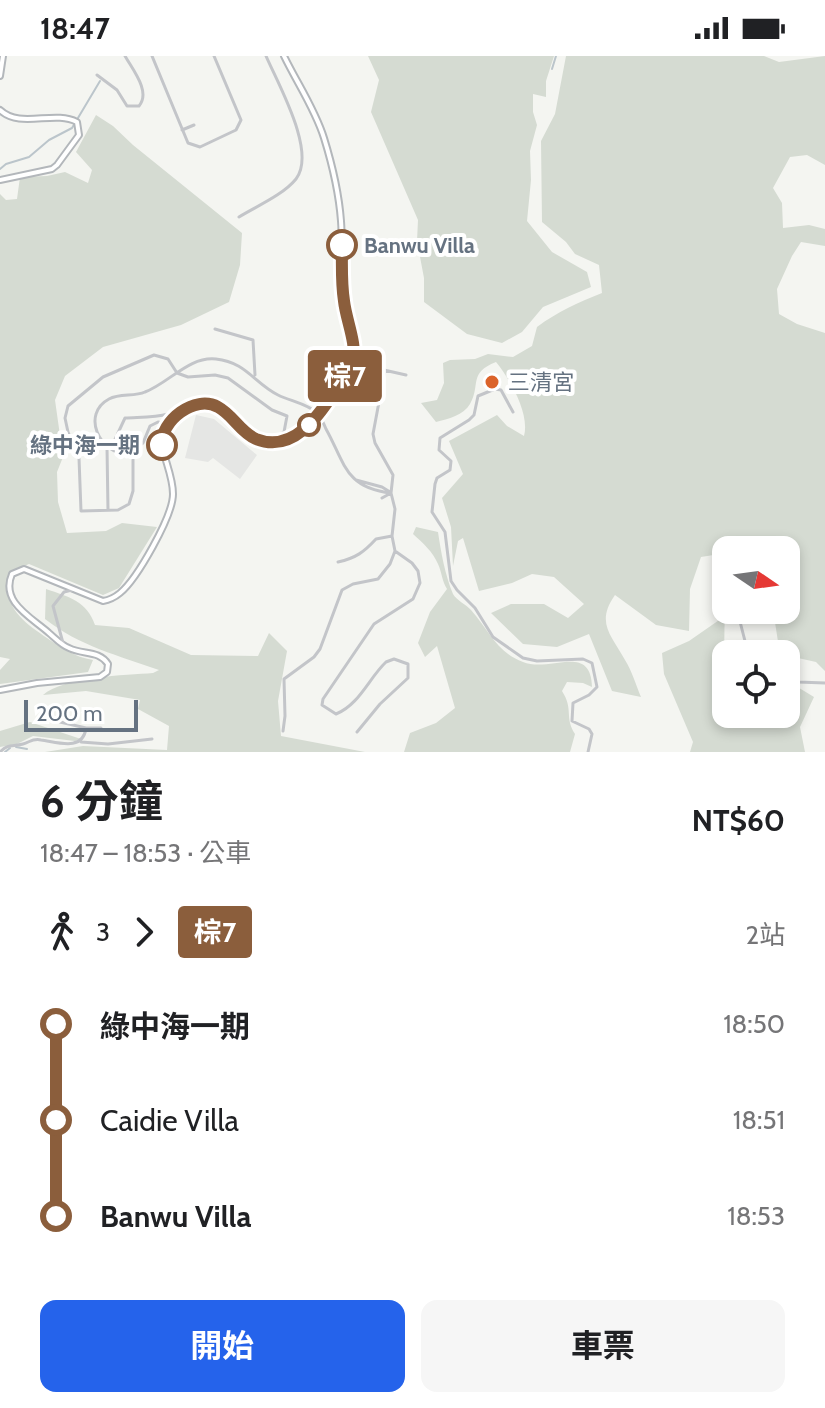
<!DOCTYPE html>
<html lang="zh-TW">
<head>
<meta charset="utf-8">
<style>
  :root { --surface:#fff; --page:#f6f6f6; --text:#202124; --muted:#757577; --accent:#2563eb }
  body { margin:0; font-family:Cabin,"Noto Sans TC",sans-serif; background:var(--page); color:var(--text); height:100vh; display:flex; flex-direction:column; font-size:30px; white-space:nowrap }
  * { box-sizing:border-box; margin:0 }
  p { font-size:26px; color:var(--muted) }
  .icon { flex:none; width:44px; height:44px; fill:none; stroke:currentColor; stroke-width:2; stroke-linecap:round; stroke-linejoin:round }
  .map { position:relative; height:696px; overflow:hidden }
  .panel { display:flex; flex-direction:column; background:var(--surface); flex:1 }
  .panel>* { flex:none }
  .badge { padding:0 16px; border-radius:6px; font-size:28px; line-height:52px }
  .needle { width:52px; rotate:103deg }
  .buttons { position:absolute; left:712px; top:480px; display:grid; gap:16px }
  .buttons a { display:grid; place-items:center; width:88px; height:88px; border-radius:16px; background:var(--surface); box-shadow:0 4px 12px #0003; font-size:40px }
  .scale { position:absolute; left:24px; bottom:20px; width:114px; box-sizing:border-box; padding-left:8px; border:4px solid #657281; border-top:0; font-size:22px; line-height:28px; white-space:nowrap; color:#657281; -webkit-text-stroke:6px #fff; paint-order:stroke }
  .map>.badge { position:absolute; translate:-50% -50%; box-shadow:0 0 0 4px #fff }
  .legs { display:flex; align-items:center; gap:12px; height:88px; padding:0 40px; font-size:26px }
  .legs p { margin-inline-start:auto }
  .head { display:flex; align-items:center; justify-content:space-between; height:136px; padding:0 40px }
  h1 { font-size:44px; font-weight:700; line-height:60px }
  .action { display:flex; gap:16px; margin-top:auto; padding:16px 40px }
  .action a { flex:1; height:92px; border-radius:16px; background:var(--accent); color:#fff; font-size:32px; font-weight:700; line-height:92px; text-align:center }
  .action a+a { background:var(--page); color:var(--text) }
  ul { padding:0 40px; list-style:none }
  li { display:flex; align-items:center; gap:28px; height:96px; font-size:30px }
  li i { display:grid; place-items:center; width:12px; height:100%; margin:0 10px; background:currentColor }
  li i::after { content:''; width:20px; height:20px; margin:-10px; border:6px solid; border-radius:50%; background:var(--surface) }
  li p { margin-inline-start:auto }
  li:first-child i { background:linear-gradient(#0000 50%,currentColor 0) }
  li:last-child i { background:linear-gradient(currentColor 50%,#0000 0) }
  .status { display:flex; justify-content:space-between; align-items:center; height:56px; padding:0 40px; background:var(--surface); direction:ltr }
  .status svg { height:22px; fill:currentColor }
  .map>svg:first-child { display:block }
</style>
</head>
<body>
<div class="status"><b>18:47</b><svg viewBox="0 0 49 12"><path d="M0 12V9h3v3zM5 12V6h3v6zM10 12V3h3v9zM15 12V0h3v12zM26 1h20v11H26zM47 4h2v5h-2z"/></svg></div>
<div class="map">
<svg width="825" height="696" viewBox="0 0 825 696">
  <rect width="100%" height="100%" fill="#f4f5f1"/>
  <path fill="#e5e6e4" d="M196,359L214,363L257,399L240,423L213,402L208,406L185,402Z"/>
  <path fill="#d5dbd2" d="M368,0H554L546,25V41L533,38V56L537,69L530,95L531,124L527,165L552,196L587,216L591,231L543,251L522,276L502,287L467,278L424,246V222L417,185L418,164L371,56L379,24Z
    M566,0H764L779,6L825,0V109L807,99L790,101L773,132L782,147L783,172L809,169L825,173V190L801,186L792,200L777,233L779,258L797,268L825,277V615L816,606L780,598L773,554H786V494H726V497L701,501L690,533L689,575L656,569L615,539C595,567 612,580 625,604C632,615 636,629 641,641L612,635L589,578L557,591L523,588L491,557L511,548H544L568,562L584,548L554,521L532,518L512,527L479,535L463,482L458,485L453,510L451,471L442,442L463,418L449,385L497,359L507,370L524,380C530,358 510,323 496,306C468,317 481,329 470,348C464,359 448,363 436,366L421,347L437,344L444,327L443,307L450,304L475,303L488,298L513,301L532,290L537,271C557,256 579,246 602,237L599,209L575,198L566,186L542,166L541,85L555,58Z
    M96,59L113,70L133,89L242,177L240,209L229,246L181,269L103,291L65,320L55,344L63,401L57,416L58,446L67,477L106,475L122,467L157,471L119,532L103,539L29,508L10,516C0,549 23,566 47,582C62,592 74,601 93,604L88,616L0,628V614L10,603L0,601V138L6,144L17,143L20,121L47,120L65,116L88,127L92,114L76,96Z
    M416,471L438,476C441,496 445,519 453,538C457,545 466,548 471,554C489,574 496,596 523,606C550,617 591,586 592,631L583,627L567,626L562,635C574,654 564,661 575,678L570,696H404L410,677L436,667L455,652L437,590L425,601L418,587L430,556L447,533C442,525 442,517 438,508C433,496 423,487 413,478Z
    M46,533C69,541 87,545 95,569L129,572L191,599L258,600L269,577L287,595L278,645L281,680L365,696H45L83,690L167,694L169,670L138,653L140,644L86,635L43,639C63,621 126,619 153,617L159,614C120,600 79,590 45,563Z
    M725,560C723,594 726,624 726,658H786V624L814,641L800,671L805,696H690L693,686L664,618L662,597L689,585Z
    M30,666L81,683L75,685L33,680L17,688L0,691V675Z"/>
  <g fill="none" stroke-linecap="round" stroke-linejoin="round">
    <path stroke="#bbc5cb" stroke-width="2" d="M552,13L556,0
      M0,113L6,108L29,101L49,84L72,72L100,25
      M16,691L27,693
      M5,696L10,692"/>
    <defs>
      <path id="secondary" d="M0,20L3,0
        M0,54C20,73 54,54 77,66L79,79L57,109L52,113L0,124
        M0,634L37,627L100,621L107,616L108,608C99,594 83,599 69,592C61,589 55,582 49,577C31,561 0,546 12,518L24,513L103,545C109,544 114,542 120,537C137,523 173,460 173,438C173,419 163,402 161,383C166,365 187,346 206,347C237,349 243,396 284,385C305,379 350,325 353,304C356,285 346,263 344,244C340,218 343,191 341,165C339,138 332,108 324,82C315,53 297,27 284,0"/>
    </defs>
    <use href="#secondary" stroke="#b3b7bb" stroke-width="8"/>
    <path stroke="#c3c5c9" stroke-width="3" d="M152,0L188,87L200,91L236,74L241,64L214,0
      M97,19L117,34L127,50H139C151,36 133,14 125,0
      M182,74L194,69
      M239,161C257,150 283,139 296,123C317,96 278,28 266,0
      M215,273L253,284L255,319
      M353,307L406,319
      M513,356L501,334L495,333L478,340L474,359L469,364L440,382L439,394L451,405L450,414L437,422L435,428L432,456L445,476L451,525L457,534L475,552L493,581L523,602L537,605L583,603L592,607L597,631L589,639L573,647L572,665L589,673L592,678L588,696
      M167,368L158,366L150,370L143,387L128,398C99,398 81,358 109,343C120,337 134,341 145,336C169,327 189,300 216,303C246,306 255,328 278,339C290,345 308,348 317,357C321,361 324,368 326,373C345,407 345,432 391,437
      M107,391L108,454
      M111,392L125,362C138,361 154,362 168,358C187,353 192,334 219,345C244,356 240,377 276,381L284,376L287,360L272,354L228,322L215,319L188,321L177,317
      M133,398V435L129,448L118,454L81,455L79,402L68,376L65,362L68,350L103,321L154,299L168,303L177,317
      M356,424L382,431L390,436
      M382,442L391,437
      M338,506C356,502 364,496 376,483L392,480
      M726,527L724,532L726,540
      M737,554L745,585L753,598
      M63,587L53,550L64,536L72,534
      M786,614L798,626L825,627
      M86,672H101
      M283,675L285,660L284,623L314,601L320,593L342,534L353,528L378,523L390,508L395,495
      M357,676L380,648L408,622V608L394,603L386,606C369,622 359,649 336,658L322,649L323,643L374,568L413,543L420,527L418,515L412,507L395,495L392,480L395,453L391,437L393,419L375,387L373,378L385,314
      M81,686L108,688L152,683
      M0,696C9,687 12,691 23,688C30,686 33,682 41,684C57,686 83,696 86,672L60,666"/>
    <use href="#secondary" stroke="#fff" stroke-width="4"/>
  </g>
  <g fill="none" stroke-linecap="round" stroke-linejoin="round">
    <defs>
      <path id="line-1" d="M162,389C160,365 195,338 218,351C233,359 240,376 256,383C294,398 319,359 337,332C342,324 350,315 353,306C357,287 346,264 344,245C341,226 342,208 342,189"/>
    </defs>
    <use href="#line-1" stroke="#fff" stroke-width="18"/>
    <use href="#line-1" stroke="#8b5e3c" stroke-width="12"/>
  </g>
  <g fill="#fff" stroke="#8b5e3c" stroke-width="4">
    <circle cx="342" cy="189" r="14"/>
    <circle cx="309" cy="369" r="10"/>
    <circle cx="162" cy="389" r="14"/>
  </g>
  <circle fill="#db632a" stroke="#fff" stroke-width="3" cx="492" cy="326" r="8"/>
  <g text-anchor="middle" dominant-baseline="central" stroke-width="8" stroke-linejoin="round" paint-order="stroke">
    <g font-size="22" font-weight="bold" fill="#657281" stroke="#fff" text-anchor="start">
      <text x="364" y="189">Banwu Villa</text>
      <text x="140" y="389" text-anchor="end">綠中海一期</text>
    </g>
    <g font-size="22" fill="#657281" stroke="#fff" text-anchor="start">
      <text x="508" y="326">三清宮</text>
    </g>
  </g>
</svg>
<div class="buttons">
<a><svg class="needle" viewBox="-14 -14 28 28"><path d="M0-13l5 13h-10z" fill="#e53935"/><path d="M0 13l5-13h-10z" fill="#757577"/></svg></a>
<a><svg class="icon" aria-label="locate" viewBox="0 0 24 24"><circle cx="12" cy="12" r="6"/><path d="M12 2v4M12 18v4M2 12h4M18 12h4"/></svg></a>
</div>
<div class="scale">200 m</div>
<b class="badge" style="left:345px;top:320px;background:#8b5e3c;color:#fff">棕7</b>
</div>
<section class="panel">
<div class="head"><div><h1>6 分鐘</h1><p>18:47 – 18:53 · 公車</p></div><b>NT$60</b></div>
<div class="legs"><svg class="icon" aria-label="walk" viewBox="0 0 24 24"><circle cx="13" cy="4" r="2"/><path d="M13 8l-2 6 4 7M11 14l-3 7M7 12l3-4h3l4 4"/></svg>3<svg class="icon" aria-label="forward" viewBox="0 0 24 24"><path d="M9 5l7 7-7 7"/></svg><b class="badge" style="background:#8b5e3c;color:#fff">棕7</b><p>2站</p></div>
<ul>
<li><i style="color:#8b5e3c"></i><b>綠中海一期</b><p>18:50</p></li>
<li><i style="color:#8b5e3c"></i><span>Caidie Villa</span><p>18:51</p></li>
<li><i style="color:#8b5e3c"></i><b>Banwu Villa</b><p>18:53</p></li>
</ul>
<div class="action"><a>開始</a><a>車票</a></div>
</section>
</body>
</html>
